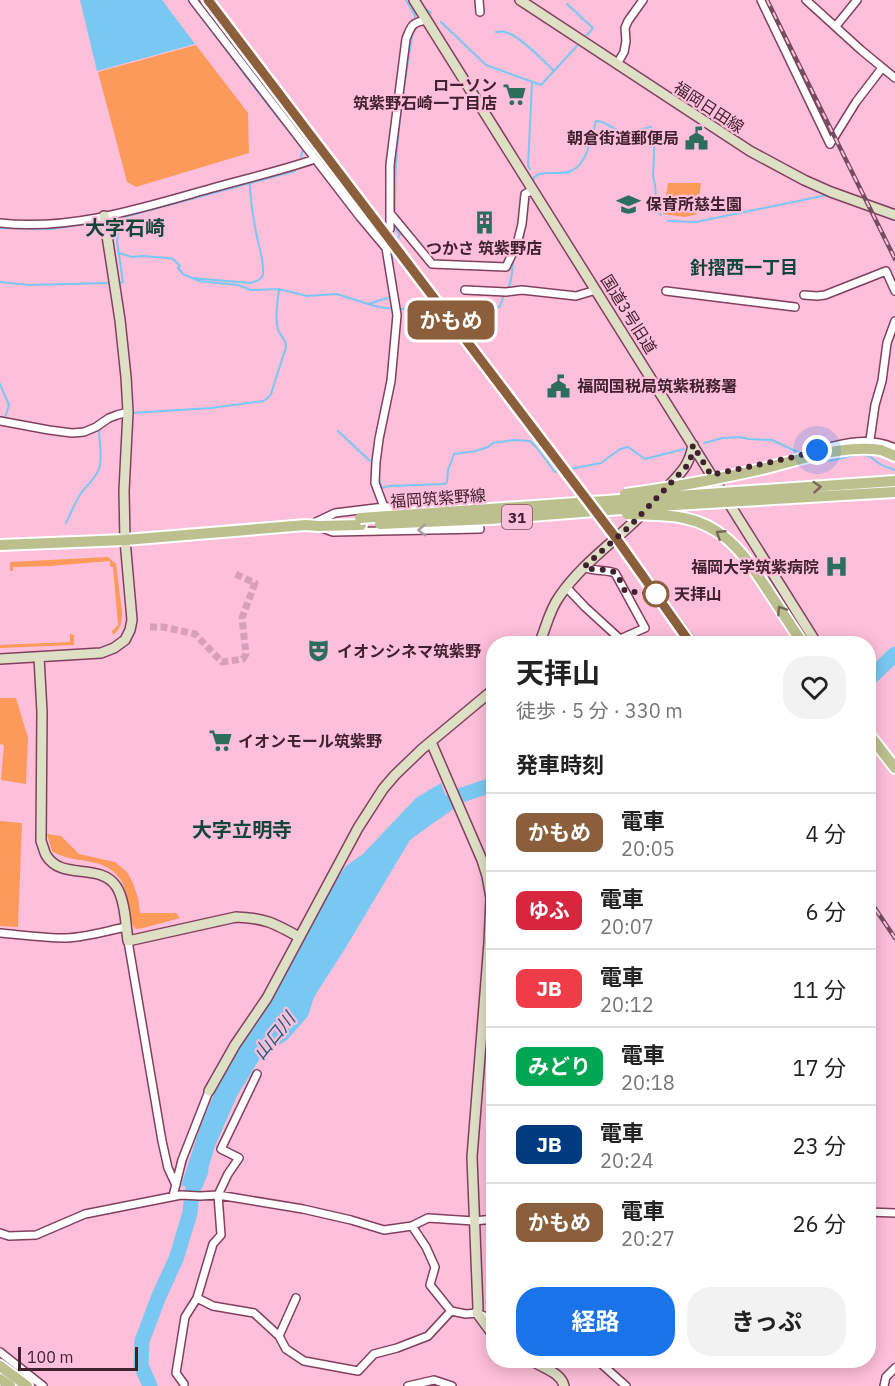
<!DOCTYPE html>
<html lang="ja">
<head>
<meta charset="utf-8">
<style>
  :root { --surface:#fff; --page:#f2f2f2; --text:#222; --muted:#767676; --line:#e0e0e0; --accent:#1a73e8 }
  body { margin:0; font-family:"IBM Plex Sans","Noto Sans JP",sans-serif; background:var(--page); color:var(--text); height:100vh; display:flex; flex-direction:column; font-size:22px; white-space:nowrap }
  * { box-sizing:border-box; margin:0 }
  p { font-size:20px; color:var(--muted) }
  .icon { flex:none; width:33px; height:33px; fill:none; stroke:currentColor; stroke-width:2; stroke-linecap:round; stroke-linejoin:round }
  .map { position:relative; flex:1; overflow:hidden }
  .sheet { position:absolute; left:486px; top:636px; width:390px; height:732px; display:flex; flex-direction:column; background:var(--surface); border-radius:24px; box-shadow:0 3px 15px #0003 }
  .sheet>* { flex:none }
  .badge { padding:0 12px; border-radius:9px; font-size:21px; line-height:39px }
  .scale { position:absolute; left:18px; bottom:15px; width:120px; box-sizing:border-box; padding-left:6px; border:3px solid #40222f; border-top:0; font-size:16px; line-height:21px; white-space:nowrap; color:#40222f; -webkit-text-stroke:4px #fdbfd9; paint-order:stroke }
  .you { position:absolute; width:30px; height:30px; margin:-15px; border:4px solid #fff; border-radius:50%; background:#1a73e8; box-shadow:0 0 0 9px #1a73e833 }
  .map>.badge { position:absolute; translate:-50% -50%; box-shadow:0 0 0 3px #fff }
  h2 { padding:0 30px; font-size:22px; line-height:54px }
  .round { display:grid; place-items:center; flex:none; width:63px; height:63px; border-radius:24px; background:var(--page) }
  .head { display:flex; align-items:center; justify-content:space-between; height:102px; padding:0 30px }
  h1 { font-size:28px; font-weight:700; line-height:45px }
  .cta { display:flex; gap:12px; margin-top:auto; padding:12px 30px }
  .cta a { flex:1; height:69px; border-radius:24px; background:var(--accent); color:#fff; font-size:24px; font-weight:700; line-height:69px; text-align:center }
  .cta a+a { background:var(--page); color:var(--text) }
  ul { padding:0; list-style:none }
  li { display:flex; align-items:center; gap:18px; height:78px; padding:0 30px; border-top:2px solid var(--line) }
  li div { flex:1 }
  li b { display:block; font-size:22px }
  li em { font-style:normal }
  li .badge { min-width:66px; font-weight:700; text-align:center }
  .map>svg:first-child { display:block }
</style>
</head>
<body>
<div class="map">
<svg width="895" height="1386" viewBox="0 0 895 1386">
  <rect width="100%" height="100%" fill="#fdbfd9"/>
  <path fill="#fb9a5b" d="M196,45L248,113L249,153L136,187L127,182L98,72Z
    M668,183H701L697,214L685,217L663,214Z
    M108,557L116,564L122,612C122,621 121,629 113,635L112,631L118,625L113,567L110,566V561L50,566L13,567V571H10V563L11,562Z
    M70,634L74,635V645L0,648V645L70,642Z
    M0,698H16L28,738L26,784L1,780L4,745L0,744Z
    M0,821L22,823L18,927L0,926Z
    M47,834L61,836L79,854L115,862L127,872L133,883L138,898L140,913H176L180,918L143,928L136,929C125,917 130,894 121,880C105,855 73,865 52,851Z"/>
  <path fill="#79c8f1" d="M80,0H162L195,44L97,71Z
    M441,783L451,810L410,840L346,947L314,997L308,1016L287,1040L262,1055L237,1096L215,1146L202,1189L181,1186L201,1124L221,1078L241,1045L260,1019L327,893L346,866L363,854L416,798Z"/>
  <g fill="none" stroke-linecap="round" stroke-linejoin="round">
    <path stroke="#79c8f1" stroke-width="2" d="M188,0L268,105L303,149L301,157
      M406,0L415,15V17
      M567,4L593,28L587,35
      M427,10L431,13
      M441,22L486,65L541,85L577,46
      M496,32C499,32 502,31 505,32C519,35 543,60 554,71
      M655,131L653,176L655,185L657,210L661,215
      M530,169L528,166L532,83
      M533,182L534,177C541,172 549,173 557,173C562,173 567,173 571,171C587,165 592,136 596,121C606,121 611,128 620,131C629,134 641,129 651,127
      M395,210C394,149 403,90 413,31
      M110,220L121,218
      M668,221L696,222L827,195
      M0,228L51,229L100,222
      M396,229L400,235L397,239
      M390,244L392,251L393,274
      M119,253L132,257L143,256L168,258L173,259L180,266L178,268L183,274L199,281L238,285L251,290L279,289L307,296L337,294L368,304L388,298L391,295
      M192,278L251,283L259,280L263,275C264,263 261,253 258,242C254,223 250,203 250,183
      M0,282L29,285L108,283
      M119,283L123,282L117,241L121,218L295,171
      M368,304L379,307L394,309H436L442,312
      M451,312L494,309L500,306L504,295L510,284L512,273L513,260L523,239L529,198
      M0,384L9,405L5,418L0,417
      M132,413L211,408L263,401L268,398L271,394L286,347C286,339 280,336 278,329C274,316 278,301 279,289
      M338,431L370,461
      M704,443L723,438L740,437L749,439L772,440L802,454
      M816,459C833,466 854,450 869,456C872,458 874,460 877,462C882,466 889,468 895,470
      M570,469L601,463L620,449L628,447L645,459L684,449
      M378,476L382,488L389,486L445,484L447,482L448,470L454,454L476,451L488,447L493,443L514,440L530,441L537,448L555,472L559,471
      M66,523C71,513 75,502 82,492C87,485 96,478 99,469C103,457 99,442 99,429L103,426"/>
    <path stroke="#79c8f1" stroke-width="15" d="M868,680L895,654
      M433,814L459,796L494,784
      M150,1386L141,1365L142,1341L159,1296L176,1259L190,1213L192,1192L201,1171"/>
    <path stroke="#d7a0b7" stroke-width="7" stroke-dasharray="7 3.5" stroke-linecap="butt" d="M150,627H163L195,634L222,662L243,659L246,654L242,618L255,583L233,573"/>
    <defs>
      <path id="street" d="M193,0L360,217L386,248L397,315L391,381L379,439L376,462L375,483L384,507
        M479,0L480,12
        M761,0L830,144
        M806,0L861,50L895,78
        M836,26L857,0
        M617,64L624,52L626,41L625,28L628,21L643,0
        M830,144L856,102L882,68
        M390,213L432,264L506,267L517,244L522,224L525,194L533,190
        M0,223C71,231 142,208 209,189C244,179 280,171 315,159
        M381,241L390,229V165L406,39C411,26 412,22 427,20
        M465,290L506,292L522,290L576,296L596,290
        M666,291L795,307
        M804,295L817,296L825,295L886,271L895,291
        M0,421L49,430L72,433L84,432L96,427L109,418L117,415L128,412
        M870,440L875,405L882,381L887,343L895,321
        M822,449C847,442 870,437 895,448
        M316,522L335,513L384,507L478,504L480,529L333,532L322,528
        M567,588L585,607L620,639L645,628L615,573C605,569 594,572 584,567
        M0,933C22,935 44,938 66,938C87,937 106,931 126,927
        M128,941L162,1141L168,1168L176,1185
        M173,1196L182,1160L209,1091
        M868,1212L895,1213
        M412,1226L426,1247L435,1267L430,1285L451,1311L466,1314L477,1313L494,1320
        M0,1233L9,1236L36,1235L85,1214L181,1195L200,1196L218,1195L303,1209L351,1220L384,1230L412,1226L428,1218L474,1221L494,1219
        M197,1298L213,1306L254,1313L279,1336L286,1349L304,1361L358,1371L374,1354L397,1348L428,1336L451,1311
        M279,1336L296,1298
        M0,1352L43,1386
        M597,1360L626,1386
        M184,1384L176,1373L185,1317L197,1298L213,1244L221,1235L218,1195L228,1174L239,1158L221,1149L257,1074
        M408,1386L434,1380L452,1386
        M884,1386L886,1377L895,1368"/>
      <path id="secondary" d="M414,0L817,644
        M520,0L750,151L804,180L831,192L895,215
        M666,489C680,473 689,467 693,445
        M539,644C546,628 549,611 559,597C582,563 616,541 644,512
        M39,657L42,712L41,841C43,846 44,851 46,855C61,881 99,862 116,886C125,899 126,926 128,941L236,917C265,918 274,923 299,937
        M0,659L101,653L114,648L125,640L130,630L132,620L125,540L124,491L128,412L126,377L120,320L104,216
        M431,742L482,860L487,876L491,898L489,943L472,1157L478,1308L477,1313L494,1336
        M209,1091L235,1045L267,998L358,828L383,789L395,775L422,749L494,689
        M531,1360C542,1368 561,1372 564,1386"/>
      <path id="primary" d="M881,450L895,456
        M0,545L125,540L306,525L318,526L361,525
        M759,577L803,644
        M868,733L895,768
        M0,1366L27,1386
        M0,1379L10,1386"/>
    </defs>
    <use href="#street" stroke="#82405e" stroke-width="10"/>
    <use href="#secondary" stroke="#82405e" stroke-width="12"/>
    <use href="#primary" stroke="#fff" stroke-width="14"/>
    <use href="#street" stroke="#fff" stroke-width="7"/>
    <use href="#secondary" stroke="#dee0c6" stroke-width="9"/>
    <use href="#primary" stroke="#bcc08e" stroke-width="10"/>
    <defs>
      <path id="rail" d="M213,0L619,535L697,644
        M767,0L895,259
        M868,898L895,938"/>
    </defs>
    <use href="#rail" stroke="#744d5e" stroke-width="4.5"/>
    <use href="#rail" stroke="#fdbfd9" stroke-width="2" stroke-dasharray="7" stroke-linecap="butt"/>
    <defs>
      <path id="primary-bridge" d="M625,494C671,488 717,479 762,469C798,460 844,444 881,450
        M627,514C646,515 666,514 684,518C719,525 740,548 759,577
        M360,518L895,481
        M380,524L490,519L674,505L895,492"/>
    </defs>
    <use href="#primary-bridge" stroke="#fff" stroke-width="14" stroke-linecap="butt"/>
    <use href="#primary-bridge" stroke="#bcc08e" stroke-width="10"/>
  </g>
  <defs><path id="oneway-chevron" d="M-2-3.5L2.5 0L-2 3.5" fill="none" stroke-width="1.6" stroke-linecap="round" stroke-linejoin="round" transform="scale(1.5)"/></defs>
  <g stroke="#78695a">
    <use href="#oneway-chevron" transform="translate(817 487) rotate(-4)"/>
    <use href="#oneway-chevron" transform="translate(720 534) rotate(-147)"/>
    <use href="#oneway-chevron" transform="translate(781 610) rotate(-124)"/>
  </g>
  <use stroke="#a99ca1" href="#oneway-chevron" transform="translate(422 530) rotate(179)"/>
  <g fill="none" stroke-linecap="round" stroke-linejoin="round">
    <defs>
      <path id="line" d="M208,0L616,538L691,644"/>
    </defs>
    <use href="#line" stroke="#fff" stroke-width="14"/>
    <use href="#line" stroke="#8b5e3c" stroke-width="9"/>
    <path stroke="#40222f" stroke-width="6" stroke-dasharray="0 10.8" d="M656,594L625,591C622,586 619,576 615,573C609,568 592,571 584,567L632,524L686,467L691,457L693,445L711,475L794,457L817,450"/>
  </g>
  <defs>
    <symbol id="supermarket-bare" viewBox="-9 -9 18 18"><path d="M-6-5.5h2.5l.6 2H6L4.5 2H-2.5L-4.4-4H-6ZM-1.5 3.2a1.3 1.3 0 1 0 .1 0ZM3 3.2a1.3 1.3 0 1 0 .1 0Z" fill="#2d6d5c" stroke="#fdbfd9" stroke-width="2.5" paint-order="stroke"/></symbol>
    <symbol id="civic-bare" viewBox="-9 -9 18 18"><path d="M-.6-6.5H3V-4.5H.6V-3L4-1V1h2V6H-6V1h2V-1L-.6-3ZM-1.2 2.5V6h2.4V2.5Z" fill="#2d6d5c" stroke="#fdbfd9" stroke-width="2.5" paint-order="stroke"/></symbol>
    <symbol id="school-bare" viewBox="-9 -9 18 18"><path d="M0-5L7-2L0 1L-7-2ZM-4 1L0 2.5L4 1V4Q0 6-4 4Z" fill="#2d6d5c" stroke="#fdbfd9" stroke-width="2.5" paint-order="stroke"/></symbol>
    <symbol id="building-bare" viewBox="-9 -9 18 18"><path d="M-4-6H4V6H1V3H-1V6H-4ZM-2.5-4.3h1.7v1.8h-1.7ZM.8-4.3h1.7v1.8H.8ZM-2.5-1h1.7V.8h-1.7ZM.8-1h1.7V.8H.8Z" fill="#2d6d5c" stroke="#fdbfd9" stroke-width="2.5" paint-order="stroke"/></symbol>
    <symbol id="hospital-bare" viewBox="-9 -9 18 18"><path d="M-5-5h3v3.5h4V-5h3V5h-3V1.5h-4V5h-3Z" fill="#2d6d5c" stroke="#fdbfd9" stroke-width="2.5" paint-order="stroke"/></symbol>
    <symbol id="theatre-bare" viewBox="-9 -9 18 18"><path d="M-5-5.5Q0-4 5-5.5V0Q5 5 0 6Q-5 5-5 0ZM-3.3-2.5H-1v1.5H-3.3ZM1-2.5H3.3v1.5H1ZM-2.8 1Q0 5.5 2.8 1Z" fill="#2d6d5c" stroke="#fdbfd9" stroke-width="2.5" paint-order="stroke"/></symbol>
  </defs>
  <g fill-rule="evenodd">
    <use href="#supermarket-bare" x="498" y="78" width="33" height="33"/>
    <use href="#civic-bare" x="680" y="122" width="33" height="33"/>
    <use href="#school-bare" x="612" y="188" width="33" height="33"/>
    <use href="#building-bare" x="468" y="206" width="33" height="33"/>
    <use href="#civic-bare" x="542" y="370" width="33" height="33"/>
    <use href="#hospital-bare" x="820" y="550" width="33" height="33"/>
    <use href="#theatre-bare" x="302" y="634" width="33" height="33"/>
    <use href="#supermarket-bare" x="204" y="724" width="33" height="33"/>
  </g>
  <circle fill="#fff" stroke="#8b5e3c" stroke-width="3" cx="656" cy="594" r="12"/>
  <g text-anchor="middle" dominant-baseline="central" stroke-width="4.5" stroke-linejoin="round" paint-order="stroke">
    <rect fill="#fdbfd9" stroke="#795162" stroke-width="1.5" x="502" y="505" width="30" height="24" rx="4.5"/>
    <g font-size="15" font-weight="bold" fill="#40222f">
      <text x="517" y="517">31</text>
    </g>
    <g font-size="16" font-weight="bold" fill="#40222f" stroke="#fdbfd9" text-anchor="start">
      <text x="497" y="85" text-anchor="end">ローソン<tspan x="497" dy="18">筑紫野石崎一丁目店</tspan></text>
      <text x="679" y="138" text-anchor="end">朝倉街道郵便局</text>
      <text x="646" y="204">保育所慈生園</text>
      <text x="484" y="248" text-anchor="middle">つかさ 筑紫野店</text>
      <text x="577" y="386">福岡国税局筑紫税務署</text>
      <text x="819" y="567" text-anchor="end">福岡大学筑紫病院</text>
      <text x="337" y="651">イオンシネマ筑紫野</text>
      <text x="238" y="741">イオンモール筑紫野</text>
    </g>
    <g font-size="16" fill="#40222f" stroke="#fdbfd9">
      <text transform="translate(709 107) rotate(33)">福岡日田線</text>
      <text transform="translate(629 314) rotate(58)">国道3号旧道</text>
      <text transform="translate(438 498) rotate(-4)">福岡筑紫野線</text>
    </g>
    <g font-size="16" font-weight="bold" fill="#40222f" stroke="#fdbfd9" text-anchor="start">
      <text x="674" y="594">天拝山</text>
    </g>
    <g font-size="18" font-weight="bold" fill="#104638" stroke="#fdbfd9">
      <text x="744" y="267">針摺西一丁目</text>
    </g>
    <g font-size="18" font-style="italic" fill="#1f5c79" stroke="#fdbfd9">
      <text transform="translate(274 1036) rotate(-51)">山口川</text>
    </g>
    <g font-size="20" font-weight="bold" fill="#104638" stroke="#fdbfd9">
      <text x="125" y="227">大字石崎</text>
      <text x="242" y="829">大字立明寺</text>
    </g>
  </g>
</svg>
<div class="scale">100 m</div>
<div class="you" style="left:817px;top:450px"></div>
<b class="badge" style="left:451px;top:320px;background:#8b5e3c;color:#fff">かもめ</b>
<section class="sheet">
<div class="head"><div><h1>天拝山</h1><p>徒歩 · 5 分 · 330 m</p></div><a class="round"><svg class="icon" aria-label="heart" viewBox="0 0 24 24"><path d="M12 20l-8-8c-3-5 5-10 8-4 3-6 11-1 8 4z"/></svg></a></div>
<h2>発車時刻</h2>
<ul>
<li><span class="badge" style="background:#8b5e3c;color:#fff">かもめ</span><div><b>電車</b><p>20:05</p></div><em>4 分</em></li>
<li><span class="badge" style="background:#d7263d;color:#fff">ゆふ</span><div><b>電車</b><p>20:07</p></div><em>6 分</em></li>
<li><span class="badge" style="background:#ee3d49;color:#fff">JB</span><div><b>電車</b><p>20:12</p></div><em>11 分</em></li>
<li><span class="badge" style="background:#00a651;color:#fff">みどり</span><div><b>電車</b><p>20:18</p></div><em>17 分</em></li>
<li><span class="badge" style="background:#003b80;color:#fff">JB</span><div><b>電車</b><p>20:24</p></div><em>23 分</em></li>
<li><span class="badge" style="background:#8b5e3c;color:#fff">かもめ</span><div><b>電車</b><p>20:27</p></div><em>26 分</em></li>
</ul>
<div class="cta"><a>経路</a><a>きっぷ</a></div>
</section>
</div>
</body>
</html>
